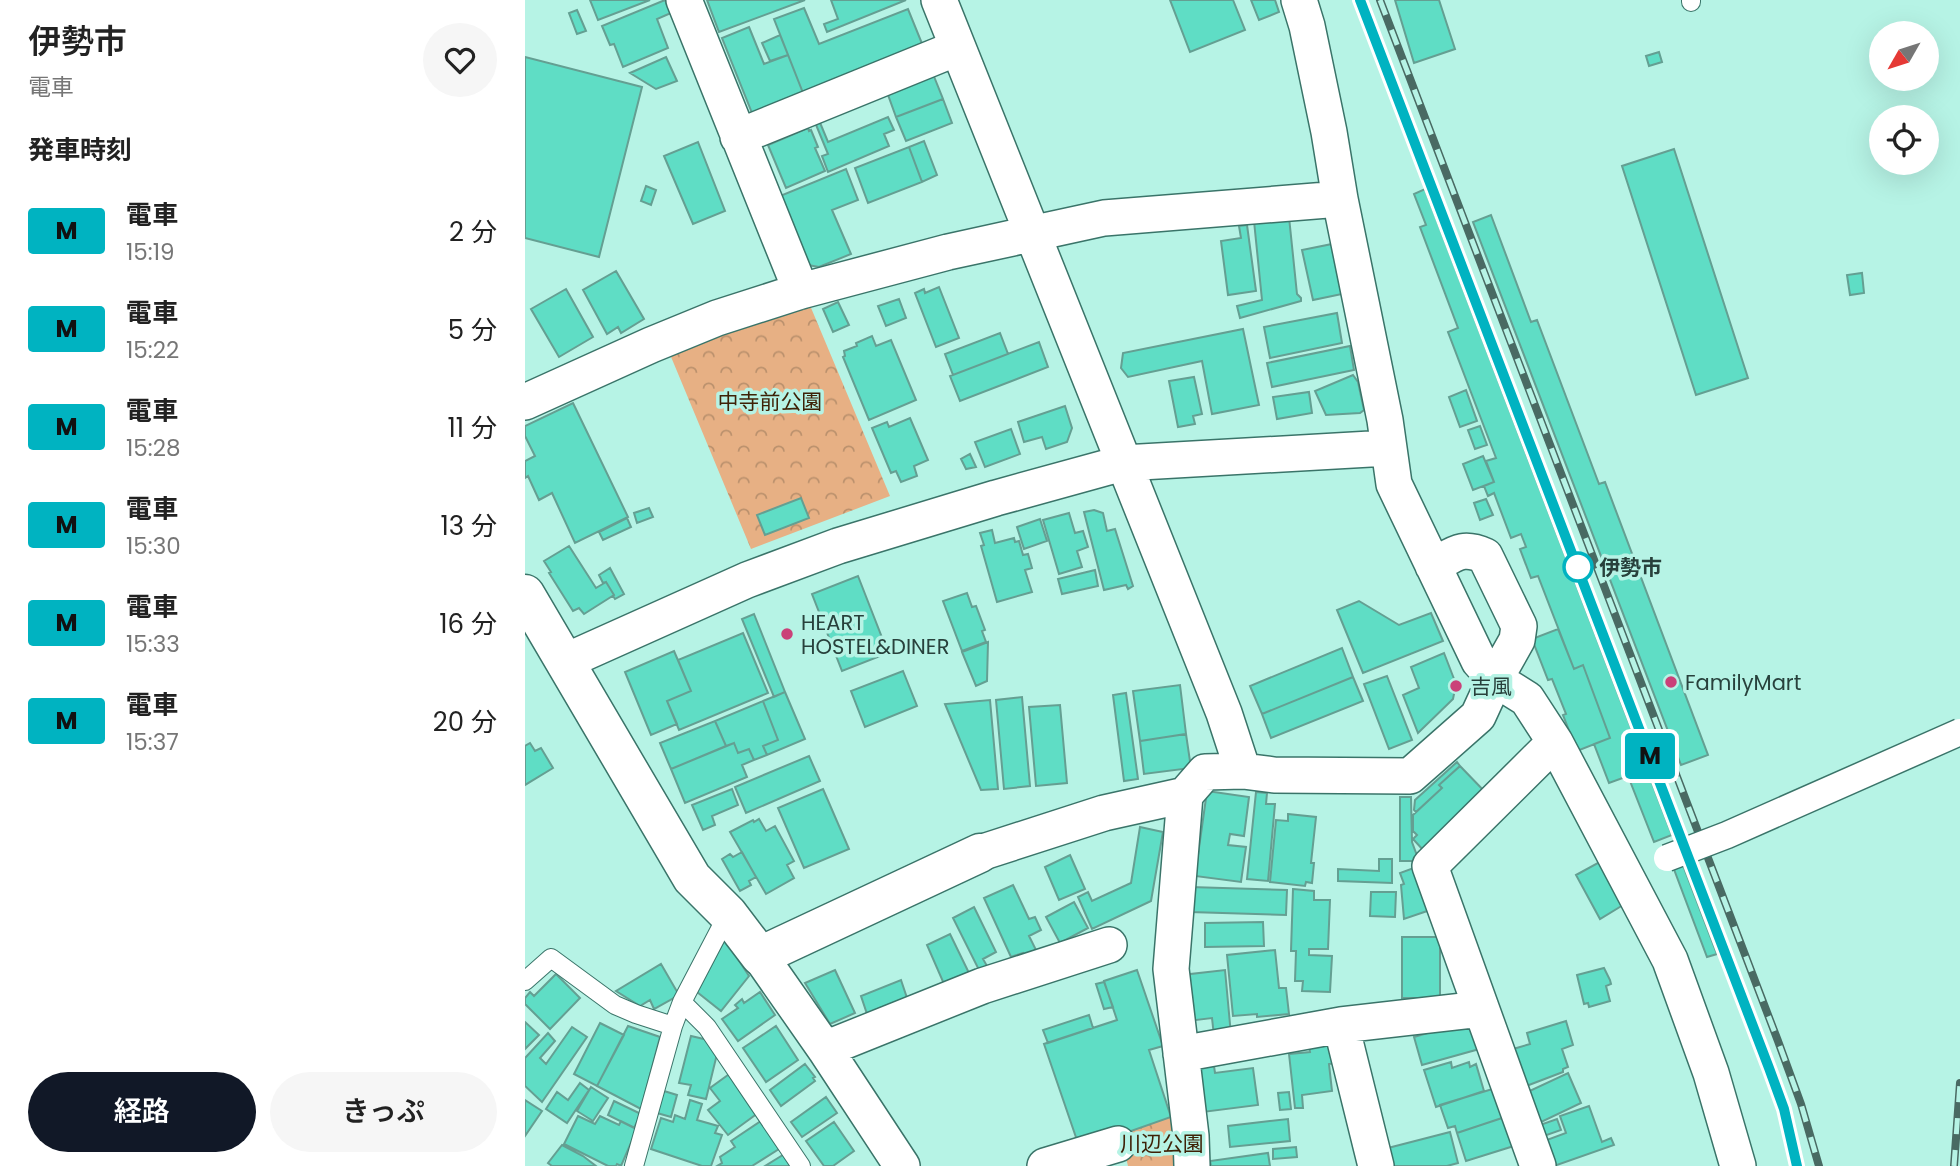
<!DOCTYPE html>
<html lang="ja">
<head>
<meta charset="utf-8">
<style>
  :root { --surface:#fff; --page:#f6f6f6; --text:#222; --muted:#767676; --accent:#111827 }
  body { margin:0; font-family:Poppins,"Noto Sans JP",sans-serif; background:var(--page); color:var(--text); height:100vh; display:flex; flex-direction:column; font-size:26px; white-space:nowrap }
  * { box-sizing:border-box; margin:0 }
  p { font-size:23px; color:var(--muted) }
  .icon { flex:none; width:38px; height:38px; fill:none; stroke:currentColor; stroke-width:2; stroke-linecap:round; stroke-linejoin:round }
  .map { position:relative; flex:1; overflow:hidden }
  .side { display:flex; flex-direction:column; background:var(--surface); width:525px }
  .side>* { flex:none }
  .badge { padding:0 14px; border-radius:5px; font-size:24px; line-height:46px }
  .needle { width:46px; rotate:231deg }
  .tools { position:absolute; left:1344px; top:21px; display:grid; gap:14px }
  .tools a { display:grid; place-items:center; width:70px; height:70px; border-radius:50%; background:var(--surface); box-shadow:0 7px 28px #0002; font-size:35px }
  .map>.badge { position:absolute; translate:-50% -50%; box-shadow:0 0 0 4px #fff }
  h2 { padding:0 28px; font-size:26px; line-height:63px }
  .round { display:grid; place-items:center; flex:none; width:74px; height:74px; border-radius:37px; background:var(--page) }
  .headline { display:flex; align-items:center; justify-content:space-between; height:119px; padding:0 28px }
  h1 { font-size:33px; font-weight:600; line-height:52px }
  .action { display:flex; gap:14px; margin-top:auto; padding:14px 28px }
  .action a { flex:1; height:80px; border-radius:42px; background:var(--accent); color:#fff; font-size:28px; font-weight:600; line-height:80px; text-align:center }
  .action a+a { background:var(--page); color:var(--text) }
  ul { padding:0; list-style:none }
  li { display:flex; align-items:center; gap:21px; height:98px; padding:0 28px }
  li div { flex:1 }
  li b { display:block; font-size:26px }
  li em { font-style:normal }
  li .badge { min-width:77px; font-weight:700; text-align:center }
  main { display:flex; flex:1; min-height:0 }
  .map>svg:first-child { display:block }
</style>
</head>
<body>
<main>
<section class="side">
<div class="headline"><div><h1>伊勢市</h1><p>電車</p></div><a class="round"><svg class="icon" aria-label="heart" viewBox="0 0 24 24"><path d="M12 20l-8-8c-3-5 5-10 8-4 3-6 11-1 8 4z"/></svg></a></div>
<h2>発車時刻</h2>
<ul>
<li><span class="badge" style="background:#00b3c1;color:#111">M</span><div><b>電車</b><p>15:19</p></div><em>2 分</em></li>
<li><span class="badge" style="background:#00b3c1;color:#111">M</span><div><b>電車</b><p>15:22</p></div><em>5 分</em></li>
<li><span class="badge" style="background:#00b3c1;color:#111">M</span><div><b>電車</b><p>15:28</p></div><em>11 分</em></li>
<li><span class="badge" style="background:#00b3c1;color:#111">M</span><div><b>電車</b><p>15:30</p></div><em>13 分</em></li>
<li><span class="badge" style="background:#00b3c1;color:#111">M</span><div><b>電車</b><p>15:33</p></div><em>16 分</em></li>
<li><span class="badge" style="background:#00b3c1;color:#111">M</span><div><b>電車</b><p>15:37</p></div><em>20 分</em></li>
</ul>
<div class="action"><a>経路</a><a>きっぷ</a></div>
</section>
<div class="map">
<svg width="1435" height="1166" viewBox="0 0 1435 1166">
  <defs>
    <pattern id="park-crowns" width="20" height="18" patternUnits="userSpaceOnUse" patternTransform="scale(1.75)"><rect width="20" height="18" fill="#e7b084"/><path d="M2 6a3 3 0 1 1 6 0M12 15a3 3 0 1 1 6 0" fill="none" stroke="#bb916d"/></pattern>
  </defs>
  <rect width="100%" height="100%" fill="#b6f3e5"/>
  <path fill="url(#park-crowns)" d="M284,303L365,496L226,549L144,352Z
    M659,1110L661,1166H603L595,1134Z"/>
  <path fill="#5fddc5" stroke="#649f92" stroke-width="2" d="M65,0H125L73,20Z
    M140,0L146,13L132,19L143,48L98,67L89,44L85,45L77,26Z
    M182,0H280L194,32Z
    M306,0H381L302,32L299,24L313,19Z
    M645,0H708L720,30L665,52Z
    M726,0H750L754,12L734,20Z
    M870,0H914L930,49L889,63Z
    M279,8L294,44L383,9L400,51L280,98L249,19Z
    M52,10L61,31L52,34L44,13Z
    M224,27L239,64L263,55L280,98L229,118L197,38Z
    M255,35L263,55L245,61L237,43Z
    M1134,52L1137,62L1124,66L1121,56Z
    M0,57L117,87L74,257L0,238Z
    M141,57L152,81L131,89L105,73Z
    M408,74L418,99L371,117L362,92Z
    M418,99L427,123L381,141L371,117Z
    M291,113L303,142L363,117L369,130L359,134L364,146L303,172L297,156L303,154L287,115Z
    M283,128L284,131L286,130L293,147L290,148L300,171L261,188L243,145Z
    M399,141L412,175L397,182L384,147Z
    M173,142L200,211L168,224L139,156Z
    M384,147L397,182L343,203L330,168Z
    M1149,149L1223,378L1171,395L1097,166Z
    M321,169L333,200L307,210L326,254L294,267L283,265L255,196Z
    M121,186L131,190L126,205L116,201Z
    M900,189L1147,835L1129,842L1103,776L1084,783L1069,744L1085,738L1058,665L1049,669L1013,576L1006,578L995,549L1001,547L996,534L986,538L969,493L963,496L959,486L969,482L961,461L971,458L923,332L933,328L895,227L901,225L889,194Z
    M966,215L1006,322L1012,320L1074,484L1080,482L1183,755L1156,765L948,222Z
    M764,217L772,294L776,298V301L715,318L712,306L737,300L729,221Z
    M722,225L731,291L703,295L696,241L716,238L714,226Z
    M807,244L817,294L788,300L777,250Z
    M91,271L119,319L96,333L93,327L82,334L58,290Z
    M1337,273L1339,293L1325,295L1322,275Z
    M414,287L434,338L411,347L390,293L399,289L400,293Z
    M41,289L68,337L34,357L6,309Z
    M374,299L381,318L361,326L353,306Z
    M313,302L324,325L308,332L298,309Z
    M812,313L817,343L745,358L739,327Z
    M718,329L734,405L687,414L677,361L603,377L596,368L598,353Z
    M475,333L483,354L428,375L420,354Z
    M347,336L351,346L366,340L391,400L344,420L318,357L320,356L319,351L332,346L331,343Z
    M514,342L523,367L435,401L425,376Z
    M825,346L829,370L747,387L742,363Z
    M828,375L833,382L839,410L835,413L801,415L790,391Z
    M669,377L677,414L668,416L670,424L653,427L644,381Z
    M941,390L952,421L935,427L924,397Z
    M784,392L787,413L752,419L748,397Z
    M48,403L103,517L50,543L27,493L14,500L3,476L0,478V461L10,456L0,436V426Z
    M540,406L547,428L542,442L521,449L517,437L499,442L493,422Z
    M385,418L403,460L389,466L392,476L376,482L371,471L366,473L347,428L362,422L364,427Z
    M955,426L962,445L950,449L943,430Z
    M486,429L495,454L460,467L450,442Z
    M445,454L451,467L441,469L436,459Z
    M958,456L969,482L948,490L938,464Z
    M276,498L284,518L240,535L232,515Z
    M961,499L968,515L955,520L949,503Z
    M124,508L128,517L112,523L109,513Z
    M569,510L578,513L582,531L590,529L608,586L603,589L601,585L579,590L559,512Z
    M544,513L550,533L558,531L563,547L552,551L557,567L534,574L518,520Z
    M102,518L106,527L78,540L74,532Z
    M515,519L522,541L499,549L492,527Z
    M467,530L470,543L489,538L490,542L494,541L498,555L503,554L507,568L500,570L507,592L472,602L456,546L459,545L455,533Z
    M44,546L71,588L81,582L89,595L59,614L54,608L48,611L24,573L26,572L19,561Z
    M85,568L99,594L90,599L88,596L89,595L81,582L78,583L74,575Z
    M570,570L573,586L537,594L533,579Z
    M333,576L363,653L317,671L287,594Z
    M442,593L447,607L451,606L460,630L457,631L461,642L437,651L418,601Z
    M834,601L874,625L906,613L918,641L838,673L812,610Z
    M229,614L260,692L249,697L217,619Z
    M1033,629L1049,669L1058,665L1085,738L1052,751L1038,715L1041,714L1027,679L1023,680L1007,639Z
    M218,633L243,693L154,730L142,701L166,691L153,660Z
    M463,642L462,681L451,686L437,652Z
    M817,648L828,677L737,714L725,686Z
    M149,651L166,691L142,701L152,724L126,735L100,672Z
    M919,653L931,684L928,699L893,733L878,695L894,688L886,667Z
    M378,671L392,706L340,727L326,691Z
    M862,676L887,740L864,749L839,684Z
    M828,677L838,701L746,738L737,714Z
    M655,685L661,734L615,741L608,691Z
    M260,692L280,739L242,755L238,746L253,740L238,701Z
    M601,693L613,779L599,781L588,695Z
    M497,697L505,786L479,789L471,700Z
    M465,700L473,789L456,790L420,704Z
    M238,701L253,740L238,746L242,755L229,760L224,749L213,753L209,743L201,746L190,721Z
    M535,705L542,783L511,786L504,707Z
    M190,721L201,746L146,769L135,743Z
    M661,734L666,768L619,774L615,741Z
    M5,743L10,751L16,748L28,768L0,785V746Z
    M209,743L213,753L224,749L229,760L217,765L222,777L160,803L146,769Z
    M284,756L295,781L221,813L210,787Z
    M932,762L935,766L914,785L917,788L891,812L889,810L890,800Z
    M935,766L963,795L900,852L888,839L892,835L888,831V815L917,788L914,785Z
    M207,789L213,805L187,816L190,825L178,830L167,805Z
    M298,789L324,849L279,868L253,808Z
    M682,791L724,797L719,836L705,834L703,845L721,847L716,882L670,876Z
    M731,792L742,793L741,804H750L743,881L722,879Z
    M875,797H886L887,842L894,861H875Z
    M763,814L791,817L786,863H789L787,883L781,882L780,886L745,882L751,820L763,821Z
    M234,819L241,831L250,826L269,861L262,865L269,878L241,894L205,832L228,820L229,822Z
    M615,827L638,832L626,901L567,929L553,897L563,892L567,901L606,883Z
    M217,852L231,877L224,881L226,885L215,891L197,859L205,854L208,857Z
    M1153,852L1192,954L1182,957L1144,856Z
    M545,855L560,889L534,900L520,867Z
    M854,859H867V883L813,881V869L854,871Z
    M1080,859L1103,902L1075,919L1051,875Z
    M894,866L908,909L879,919L876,885L879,884L875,873Z
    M488,885L504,919L510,917L516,930L504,936L511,950L499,955L498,953L486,957L459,898Z
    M665,887L762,890L761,915L665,912Z
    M768,889L789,891V900H805L803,949H784V955L807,956L805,992L777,991L778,981H770L771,951H766Z
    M846,892H871L870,917L845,916Z
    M549,902L563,928L535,943L521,917Z
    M449,907L471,952L458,959L462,966L454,970L428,918Z
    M738,922L739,946L680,947V923Z
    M425,934L444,973L419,984L402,945Z
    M877,937H915V1002H891V998H877Z
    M200,939L224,976L196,1011L172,992Z
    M750,950L754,988H761L764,1014L732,1017V1014L708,1016L702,955Z
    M136,964L154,995L129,1009L125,1000L115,1006L91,991Z
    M1079,968L1085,980L1086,984L1081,986L1085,1001L1064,1007L1063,1003L1059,1004L1052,975Z
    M310,970L330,1013L305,1024L280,983Z
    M612,970L638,1046L624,1050L646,1117L555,1149L519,1044L592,1020L579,981Z
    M700,970L706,1035L689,1036L687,1018L663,1021L657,975Z
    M31,974L55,998L25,1029L0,1004V998L5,992L9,996Z
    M376,980L382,998L342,1014L336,996Z
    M579,982L588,1007L579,1009L571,984Z
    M235,992L250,1015L213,1041L197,1019L213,1008L210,1005L217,999L219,1003Z
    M564,1015L568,1028L523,1043L518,1030Z
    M950,1019L958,1048L897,1065L889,1037Z
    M1041,1021L1048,1045L1037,1049L1043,1067L1038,1069V1072L996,1088L988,1049L1005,1044L1002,1033Z
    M0,1022L14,1035L0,1049Z
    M75,1023L99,1035L72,1086L49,1074Z
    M103,1026L135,1037L116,1109L72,1086Z
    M251,1026L273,1060L241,1082L218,1048Z
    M47,1027L62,1037L17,1102L0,1086V1058L23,1033L30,1041L15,1058L21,1064Z
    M181,1033L193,1050L181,1099L163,1095L166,1085L154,1083L166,1036L179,1039Z
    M809,1043L811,1063L804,1064L807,1091L777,1095L778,1108H770L764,1054L785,1052L784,1046Z
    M926,1062L927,1068L944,1062L945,1067L951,1064L959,1091L911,1107L899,1070Z
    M280,1064L290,1077L288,1078L290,1081L256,1106L245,1090Z
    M689,1066L690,1073L728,1068L733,1105L678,1112L673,1068Z
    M207,1072L237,1110L203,1135L183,1110L195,1101L185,1088Z
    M1043,1073L1056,1103L1012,1124L998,1094Z
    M55,1083L64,1090L42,1123L21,1109L32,1092L43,1100Z
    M66,1087L83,1098L68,1121L52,1111Z
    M974,1087L983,1116L932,1133L930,1126L923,1128L915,1105Z
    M139,1091L152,1095L146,1117L132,1113Z
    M764,1092L766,1109L755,1110L753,1093Z
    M301,1097L312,1113L277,1137L266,1122Z
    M0,1100L17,1111L0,1136Z
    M165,1100L177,1104L172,1120L193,1126L190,1133L197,1135L186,1166H177L126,1149L136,1118L148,1122L150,1115L160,1119Z
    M89,1101L116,1114L109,1128L83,1115Z
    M1064,1106L1077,1142L1086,1138L1089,1145L1029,1166L1019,1141L1041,1133L1035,1116Z
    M53,1116L70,1124L75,1116L94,1125L96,1121L112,1129L96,1166L92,1164L91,1166H83L39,1144Z
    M983,1116L992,1145L941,1161L932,1133Z
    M763,1119L765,1141L705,1147L703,1126Z
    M1032,1119L1036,1130L1016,1137L1012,1126Z
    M236,1121L254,1149L227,1166H192L197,1163L195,1157L210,1147L206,1141Z
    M309,1122L329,1151L308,1166H299L281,1141Z
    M925,1132L933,1163L922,1166H863L859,1149Z
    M37,1145L58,1156L71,1166H27L23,1163Z
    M771,1147L772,1157L748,1159V1149Z
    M261,1153L270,1166H240Z
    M743,1153L745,1166H686L685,1161Z"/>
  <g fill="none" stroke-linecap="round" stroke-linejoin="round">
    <defs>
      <path id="service" d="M1166,0V2
        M0,981L26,958L90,1005L111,1014L148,1026L157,1002L203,914
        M157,1002L182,1027L276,1166
        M109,1166L148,1026"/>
      <path id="minor" d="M159,0L276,291
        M414,0L699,713L718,771
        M774,0L782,26L804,132L815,199L860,420L869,484L954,661L970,679L1002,699L1030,742L1145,960L1186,1073L1213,1166
        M213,137L432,48
        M0,402L126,345L192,318L276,291L423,252L579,218L815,199
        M39,662L222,580L313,546L471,498L598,463L863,448
        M455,853L579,813L660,795
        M235,956L300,1049L377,1166
        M300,1049L457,986L584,945
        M656,1054L816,1025
        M520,1166L593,1144
        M667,1166L666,1136L646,969L660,795L680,772L718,771L749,775L885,776L953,716L970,679L992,640L994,626L960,556C936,545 929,555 908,566
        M851,1166L816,1025L956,1009
        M1013,1166L905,866L1030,742"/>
      <path id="tertiary" d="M0,594L167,878L203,914L235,956L455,853"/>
    </defs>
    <use href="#service" stroke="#3a7469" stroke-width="20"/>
    <use href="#minor" stroke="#3a7469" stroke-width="38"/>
    <use href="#tertiary" stroke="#3a7469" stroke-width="41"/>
    <use href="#service" stroke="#fff" stroke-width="18"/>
    <use href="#minor" stroke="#fff" stroke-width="35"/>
    <use href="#tertiary" stroke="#fff" stroke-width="38"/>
    <defs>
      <path id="rail" d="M835,0L1236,1048L1259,1109L1272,1166
        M855,0L1253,1041L1276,1104L1294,1166
        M1429,1166L1435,1083"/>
    </defs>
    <use href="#rail" stroke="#496a63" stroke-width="8"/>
    <use href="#rail" stroke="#b6f3e5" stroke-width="5" stroke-dasharray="16" stroke-linecap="butt"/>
    <defs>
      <path id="pedestrian-bridge" d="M1142,858L1202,835L1435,732"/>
    </defs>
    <use href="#pedestrian-bridge" stroke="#3a7469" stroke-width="29" stroke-linecap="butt"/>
    <use href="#pedestrian-bridge" stroke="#fff" stroke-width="26"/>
  </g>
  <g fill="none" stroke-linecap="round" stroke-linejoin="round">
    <defs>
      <path id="line" d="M835,0L1244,1068L1259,1109L1272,1166"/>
    </defs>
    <use href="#line" stroke="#fff" stroke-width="16"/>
    <use href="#line" stroke="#00b3c1" stroke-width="10"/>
  </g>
  <circle fill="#fff" stroke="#00b3c1" stroke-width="3.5" cx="1053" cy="567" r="14"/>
  <g fill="#ca4179" stroke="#b6f3e5" stroke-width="2.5">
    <circle cx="262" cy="634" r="7"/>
    <circle cx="1146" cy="682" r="7"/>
    <circle cx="931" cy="686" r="7"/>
  </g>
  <g text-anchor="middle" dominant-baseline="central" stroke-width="7" stroke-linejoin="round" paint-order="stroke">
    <g font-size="21" fill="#3e2106" stroke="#b6f3e5">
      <text x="245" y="401">中寺前公園</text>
      <text x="637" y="1143">川辺公園</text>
    </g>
    <g font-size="21" font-weight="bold" fill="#28413c" stroke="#b6f3e5" text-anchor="start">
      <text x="1074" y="567">伊勢市</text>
    </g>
    <g font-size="21" fill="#28413c" stroke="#b6f3e5" text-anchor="start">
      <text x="276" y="622">HEART<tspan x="276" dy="24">HOSTEL&amp;DINER</tspan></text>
      <text x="1160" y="682">FamilyMart</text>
      <text x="945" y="686">吉風</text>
    </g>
  </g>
</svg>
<div class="tools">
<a><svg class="needle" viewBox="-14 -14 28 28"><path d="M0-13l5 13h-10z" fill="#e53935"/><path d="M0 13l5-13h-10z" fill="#767676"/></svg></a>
<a><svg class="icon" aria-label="locate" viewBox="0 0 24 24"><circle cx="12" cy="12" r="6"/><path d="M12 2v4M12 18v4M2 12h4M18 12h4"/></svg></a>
</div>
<b class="badge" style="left:1125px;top:756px;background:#00b3c1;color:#111">M</b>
</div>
</main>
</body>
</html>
